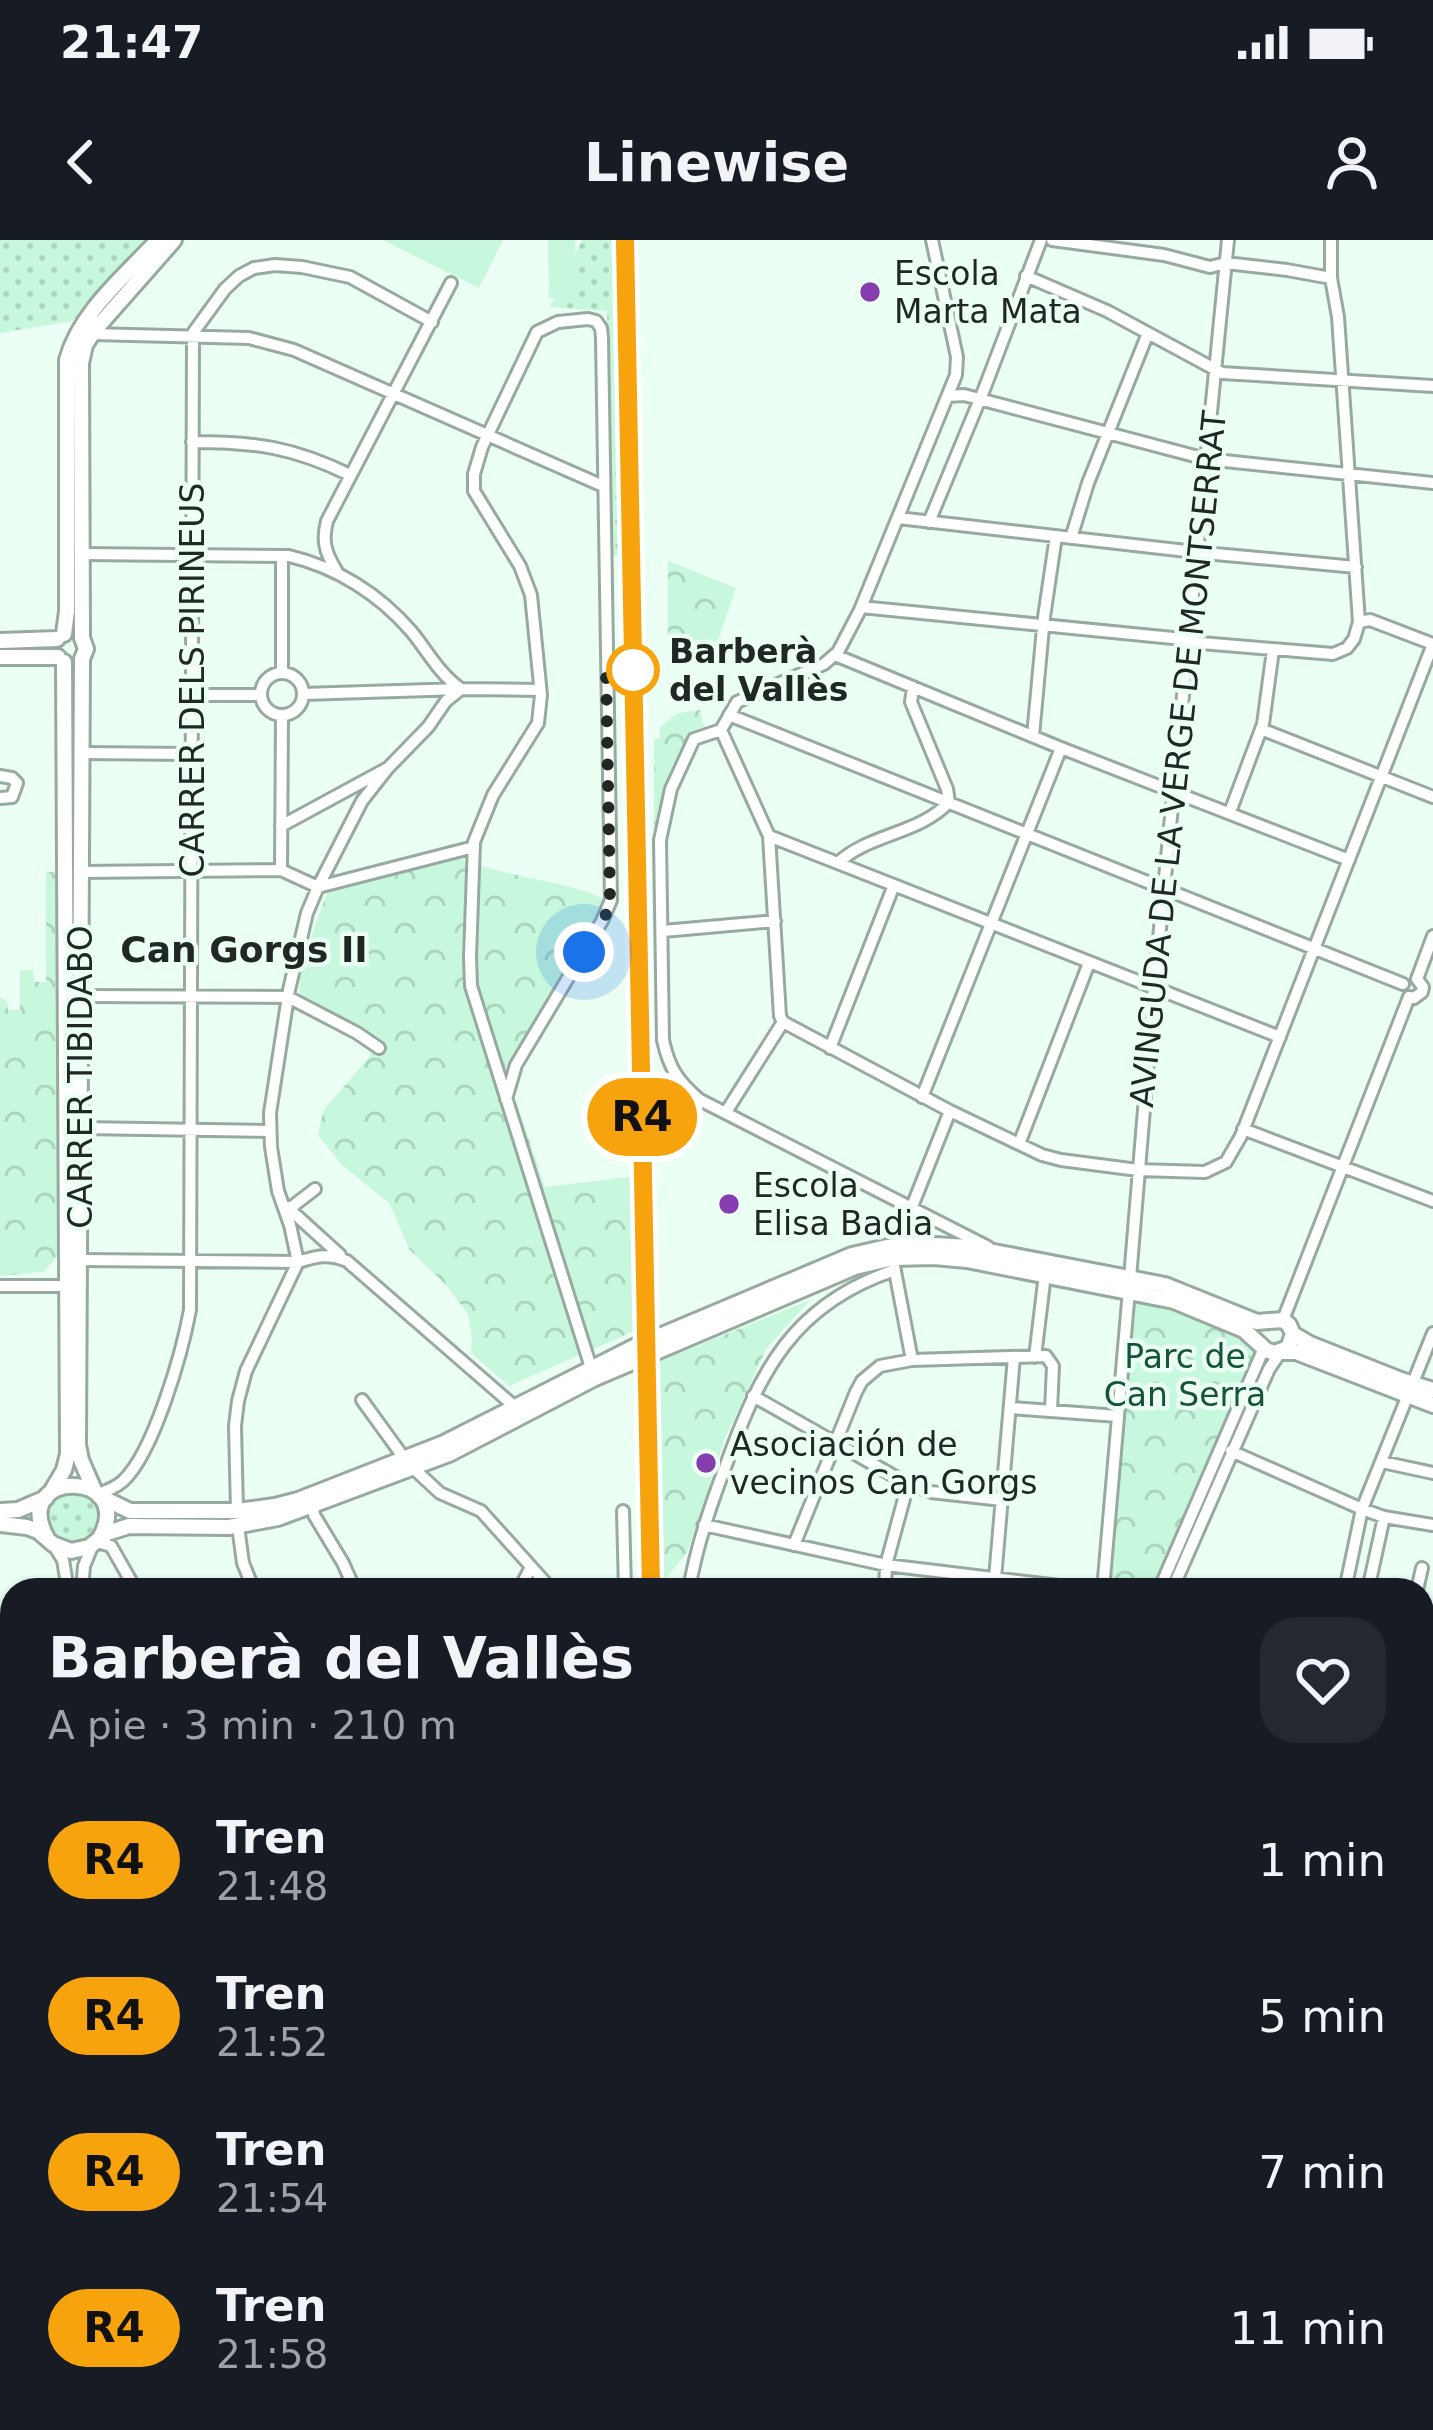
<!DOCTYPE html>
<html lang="es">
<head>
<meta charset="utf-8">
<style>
  :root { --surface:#171b24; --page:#242831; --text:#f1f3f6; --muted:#9ea1a6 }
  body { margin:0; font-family:"DejaVu Sans",sans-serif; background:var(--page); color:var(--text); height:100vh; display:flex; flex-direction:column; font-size:45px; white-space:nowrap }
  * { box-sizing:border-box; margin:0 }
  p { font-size:39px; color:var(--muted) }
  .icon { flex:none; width:66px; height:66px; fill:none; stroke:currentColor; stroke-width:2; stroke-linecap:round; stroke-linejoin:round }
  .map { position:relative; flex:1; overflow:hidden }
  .sheet { position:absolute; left:0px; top:1338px; width:1434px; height:852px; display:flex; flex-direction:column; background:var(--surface); border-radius:36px 36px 0 0; box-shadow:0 3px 9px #0004 }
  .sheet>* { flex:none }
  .badge { padding:0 24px; border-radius:39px; font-size:42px; line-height:78px }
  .you { position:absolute; width:60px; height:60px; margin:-30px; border:9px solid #fff; border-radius:50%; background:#1a73e8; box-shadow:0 0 0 18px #1a73e833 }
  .map>.badge { position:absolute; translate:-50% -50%; box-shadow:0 0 0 6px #fff }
  .round { display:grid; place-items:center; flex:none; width:126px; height:126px; border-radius:36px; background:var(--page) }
  .headline { display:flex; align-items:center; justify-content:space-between; height:204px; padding:0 48px }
  h1 { font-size:57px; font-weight:700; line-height:90px }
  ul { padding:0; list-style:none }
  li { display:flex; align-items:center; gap:36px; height:156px; padding:0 48px }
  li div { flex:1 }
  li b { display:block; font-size:45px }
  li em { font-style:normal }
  li .badge { min-width:132px; font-weight:700; text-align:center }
  .status { display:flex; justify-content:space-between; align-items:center; height:84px; padding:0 60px; background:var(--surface); direction:ltr }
  .status svg { height:33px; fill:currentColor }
  header { display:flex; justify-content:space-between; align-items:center; height:156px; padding:0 48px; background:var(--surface); font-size:54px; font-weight:700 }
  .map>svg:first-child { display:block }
</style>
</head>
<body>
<div class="status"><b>21:47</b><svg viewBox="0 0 49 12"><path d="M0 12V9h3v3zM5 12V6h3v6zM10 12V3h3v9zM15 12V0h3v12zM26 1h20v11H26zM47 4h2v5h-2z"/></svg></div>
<header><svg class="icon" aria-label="back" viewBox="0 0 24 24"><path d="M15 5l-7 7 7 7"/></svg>Linewise<svg class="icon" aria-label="person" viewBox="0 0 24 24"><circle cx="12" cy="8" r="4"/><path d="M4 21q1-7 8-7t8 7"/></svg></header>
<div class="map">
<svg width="1433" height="2190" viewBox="0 0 1433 2190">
  <defs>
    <pattern id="grass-dots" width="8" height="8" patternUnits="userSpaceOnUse" patternTransform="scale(3)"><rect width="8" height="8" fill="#c7f8dd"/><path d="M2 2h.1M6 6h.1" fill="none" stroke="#abd5be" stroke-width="1.8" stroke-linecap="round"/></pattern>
    <pattern id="park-crowns" width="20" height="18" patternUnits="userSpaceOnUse" patternTransform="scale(3)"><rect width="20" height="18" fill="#c7f8dd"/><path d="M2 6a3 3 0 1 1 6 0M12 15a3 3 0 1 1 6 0" fill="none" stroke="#abd5be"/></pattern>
  </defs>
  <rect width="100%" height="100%" fill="#ebfff4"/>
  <path fill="url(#grass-dots)" d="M0,0H144L73,81L0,93Z
    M582,0H618L619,315L613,316L607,71L550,67Z
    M46 1277a27 27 0 1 1 54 0a27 27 0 1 1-54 0Z
    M19,2178H213L221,2190H68Z
    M435,2178H661V2190H451Z
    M1142,2178H1292L1289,2190H1150Z"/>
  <path fill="url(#park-crowns)" d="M668,321L736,348L709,427L668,410Z
    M700,470L704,487L693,490L672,526L661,574L658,608H654V499L660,498V487L678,473Z
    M461,618C510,640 571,639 615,665L522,822L513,852L545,947L637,936L641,1088L509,1146L471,1113L472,1097L468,1074L445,1044L409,1009L390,964L341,924L318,895L323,871L370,816L375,798L300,758L299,731L327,653Z
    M46,632H57L58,1016L43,1032L0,1036V758L7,761L8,770H20V730H33L34,742H46Z
    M1135,1057C1173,1066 1230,1082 1258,1111L1153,1350H1104Z
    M810,1060L766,1109L724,1201L687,1313L662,1342L658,1122Z"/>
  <path fill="#c7f8dd" d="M383,0H503L479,48Z
    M548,0H575L577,58H549Z"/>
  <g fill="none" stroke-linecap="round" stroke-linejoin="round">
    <defs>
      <path id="minor" d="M932,0L957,117L956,135L860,370L838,412L824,424L737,462L721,490L694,499L671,549L660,600L663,800C669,828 678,842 700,860L988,1007
        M1052,0L1164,15L1210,27L1226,23L1287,30L1331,38
        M1026,36L1107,71L1222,133L1433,146
        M92,94L249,98L294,110L603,246
        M948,156L964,155L1206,219L1433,243
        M192,202C255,202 293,207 350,235
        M898,278L1204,313L1356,327
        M929,282L985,147L1041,0
        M1071,298L1088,243L1148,93
        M80,314L289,316C336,327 379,354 411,391C427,410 439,434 461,449
        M282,316V433
        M336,330C325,312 322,301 327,281L451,43
        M861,367L1183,399L1201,403L1333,414L1347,408L1354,399L1359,382L1338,77L1331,38V0
        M1359,382L1370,380L1433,404
        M835,415L1061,508L1349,620
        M261 454a21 21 0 1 1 42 0a21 21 0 1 1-42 0Z
        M303,454L461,449L540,450
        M192,455H261
        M729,475L1403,744
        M1261,489L1433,557
        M721,490L769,596L780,776L783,782L726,872
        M1033,496L1044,377L1056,296
        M80,513L192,514
        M0,536L12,538L17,543L12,557L0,558
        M1230,572L1263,484L1273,410
        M281,586L388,528L428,487L446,461L461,449
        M769,596L1280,797
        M838,623C868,594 920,594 949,562L947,549L911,462L913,447
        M281,630L282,475
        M80,632L281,630L318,647
        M318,647L474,607
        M663,691L775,681
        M80,756L288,757L357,793L379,808
        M783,782L950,871L1042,915L1061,920L1138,930L1205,932L1226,922L1241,896L1433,404
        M830,808L894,645
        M922,857L1061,508
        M506,859L516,825L602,681L611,660L602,98L601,88L596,81L588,79L558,82L537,92L482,207L474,234V251L520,326L531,355L541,455L538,483L493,555L474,602L470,717L471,746L593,1134
        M81,888L270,891
        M1243,889L1433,961
        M1019,904L1089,723
        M287,967L340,1015
        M289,969L315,949
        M896,1007L950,871
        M80,1020L298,1022C317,1016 328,1013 347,1021L514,1166
        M894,1026L912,1120
        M1130,1038L1154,749L1228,0
        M0,1046H70
        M1283,1080L1409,757L1414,758L1422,752L1423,747L1417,739L1433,696
        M1035,1117L1045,1034
        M753,1156L908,1244L931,1252L1002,1260
        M362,1160L404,1218
        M1011,1168L1118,1176
        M1231,1211L1362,1269L1384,1277L1433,1285
        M1382,1222L1433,1233
        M413,1228L440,1253L481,1271L552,1350
        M97,1254C107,1251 115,1248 123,1241C154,1212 182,1113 190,1070L193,93L225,49L239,36L254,28L275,25L302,27L350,37L432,82
        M313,1267L314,1275L343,1323L355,1350
        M237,1271L235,1186L238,1161L246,1131L298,1022L290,985L278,951L271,907L270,873L289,750L307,673L318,647L362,561L388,528
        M623,1271L625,1350
        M704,1285L886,1325L1093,1350
        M238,1286L243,1323L254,1350
        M97,1302L111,1306L136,1350
        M53,1304L63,1320L68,1350
        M794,1305L856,1152L862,1141L880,1126L912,1120L1046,1116L1053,1126L1051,1171
        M82,1350L84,1326L93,1304
        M519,1350L531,1327
        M689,1350C696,1307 710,1266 726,1225C760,1131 793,1064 895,1030
        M885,1350L886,1325L908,1244
        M994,1350L1014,1117
        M1103,1350L1129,1050
        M1159,1350L1264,1108
        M1172,1350L1269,1129L1280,1113
        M1345,1350L1362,1269L1433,1093
        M1368,1350L1384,1277
        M1417,1350L1422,1328
        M0,1404H12
        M1422,1416L1433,1418
        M0,1601H12
        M1422,1699L1433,1700
        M1422,1973L1433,1980
        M1422,1998H1433"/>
      <path id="tertiary" d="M64,394L67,371V120C80,72 125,36 158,0
        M0,401L57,399
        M0,417H58
        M1283,1112H1296L1433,1165
        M51,1252L64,1230L68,1214L64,422
        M95,1252L81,1220L78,1205L82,419L86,409L82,398L81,123L85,105L94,91L174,0
        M99,1256L130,1271H237L275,1266L298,1260L444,1203L636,1106L852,1015L887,1007L918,1004L968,1007L1165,1045L1257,1082L1283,1080L1289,1085L1293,1094L1310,1104L1401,1140L1433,1150
        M0,1271L18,1270L46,1258
        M0,1284L27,1287L38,1291L53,1304L71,1311L89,1307L107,1293L129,1286L229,1287L278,1278L449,1214L595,1138L855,1027L893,1018L934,1017L967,1020L1174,1061L1244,1090L1266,1110L1274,1113L1288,1108L1293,1094
        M47,1298C8,1228 138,1229 100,1298"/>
      <path id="primary" d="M1422,1768L1433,1718
        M1131,2178L1139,2190
        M1305,2190L1309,2178
        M1346,2190L1347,2178"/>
      <path id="trunk" d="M0,1939L12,1941
        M0,2079L12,2080
        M309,2178L327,2190
        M995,2178L1006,2190"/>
      <path id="motorway" d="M0,1857L12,1865
        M0,1873L12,1882
        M0,1908L12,1917
        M0,1961L12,1963
        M0,1982L12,1985
        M0,2010H12
        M0,2031L12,2029
        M364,2178L380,2190
        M410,2178L426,2190
        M740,2178L768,2190
        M772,2178L809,2190
        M852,2178L889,2190
        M912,2178L950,2190
        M1075,2178L1092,2190
        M1365,2178L1366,2190"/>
    </defs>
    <use href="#minor" stroke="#98aaa0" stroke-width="16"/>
    <use href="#tertiary" stroke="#98aaa0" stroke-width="20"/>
    <use href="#primary" stroke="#2a845e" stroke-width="22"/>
    <use href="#trunk" stroke="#2a845e" stroke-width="22"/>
    <use href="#motorway" stroke="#2a845e" stroke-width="24"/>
    <use href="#minor" stroke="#fff" stroke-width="10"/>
    <use href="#tertiary" stroke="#fff" stroke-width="14"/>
    <use href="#primary" stroke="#82d3b2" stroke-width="16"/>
    <use href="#trunk" stroke="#58c498" stroke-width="16"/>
    <use href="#motorway" stroke="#2fb67e" stroke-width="18"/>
    <path stroke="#8b9991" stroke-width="3" stroke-dasharray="18 9" stroke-linecap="butt" d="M631,0L656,1350
      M667,2178V2190
      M0,2182L36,2190"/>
  </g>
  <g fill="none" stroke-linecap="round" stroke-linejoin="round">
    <defs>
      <path id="line" d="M625,0L651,1350"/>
    </defs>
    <use href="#line" stroke="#fff" stroke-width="27"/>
    <use href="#line" stroke="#f6a30d" stroke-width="18"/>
    <path stroke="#212824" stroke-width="12" stroke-dasharray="0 21.6" d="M584,712L609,669L610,660L606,431L633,430"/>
  </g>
  <g fill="#863db0" stroke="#ebfff4" stroke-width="4.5">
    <circle cx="870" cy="52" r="12"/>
    <circle cx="729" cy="964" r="12"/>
    <circle cx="706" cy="1223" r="12"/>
  </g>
  <circle fill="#fff" stroke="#f6a30d" stroke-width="6" cx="633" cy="430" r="24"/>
  <g text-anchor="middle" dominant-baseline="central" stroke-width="9" stroke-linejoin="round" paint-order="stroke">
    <g font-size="33" fill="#212824" stroke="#ebfff4" text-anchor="start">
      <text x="894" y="33">Escola<tspan x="894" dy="38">Marta Mata</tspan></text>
      <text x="753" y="945">Escola<tspan x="753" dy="38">Elisa Badia</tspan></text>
      <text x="730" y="1204">Asociación de<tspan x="730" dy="38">vecinos Can Gorgs</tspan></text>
    </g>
    <g font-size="33" font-weight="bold" fill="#212824" stroke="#ebfff4" text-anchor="start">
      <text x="669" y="411">Barberà<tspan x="669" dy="38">del Vallès</tspan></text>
    </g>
    <g font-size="33" fill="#212824" stroke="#ebfff4">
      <text transform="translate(192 440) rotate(-90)">CARRER DELS PIRINEUS</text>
      <text transform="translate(1178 519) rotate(-84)">AVINGUDA DE LA VERGE DE MONTSERRAT</text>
      <text transform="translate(80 837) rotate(-90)">CARRER TIBIDABO</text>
    </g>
    <g font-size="33" fill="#165439" stroke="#ebfff4">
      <text x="1185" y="1116">Parc de<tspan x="1185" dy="38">Can Serra</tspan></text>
    </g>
    <g font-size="36" font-weight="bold" fill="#212824" stroke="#ebfff4">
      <text x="244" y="709">Can Gorgs II</text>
    </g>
  </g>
</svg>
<div class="you" style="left:584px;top:712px"></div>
<b class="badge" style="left:642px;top:877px;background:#f6a30d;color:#111">R4</b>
<section class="sheet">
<div class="headline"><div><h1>Barberà del Vallès</h1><p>A pie · 3 min · 210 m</p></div><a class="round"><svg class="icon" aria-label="heart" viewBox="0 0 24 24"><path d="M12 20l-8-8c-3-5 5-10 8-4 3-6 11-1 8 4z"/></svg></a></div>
<ul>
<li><span class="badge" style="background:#f6a30d;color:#111">R4</span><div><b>Tren</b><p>21:48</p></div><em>1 min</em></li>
<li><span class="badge" style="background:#f6a30d;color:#111">R4</span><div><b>Tren</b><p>21:52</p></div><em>5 min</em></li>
<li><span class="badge" style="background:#f6a30d;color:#111">R4</span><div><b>Tren</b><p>21:54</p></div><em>7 min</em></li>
<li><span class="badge" style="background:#f6a30d;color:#111">R4</span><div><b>Tren</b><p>21:58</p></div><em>11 min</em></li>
</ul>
</section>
</div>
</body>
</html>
